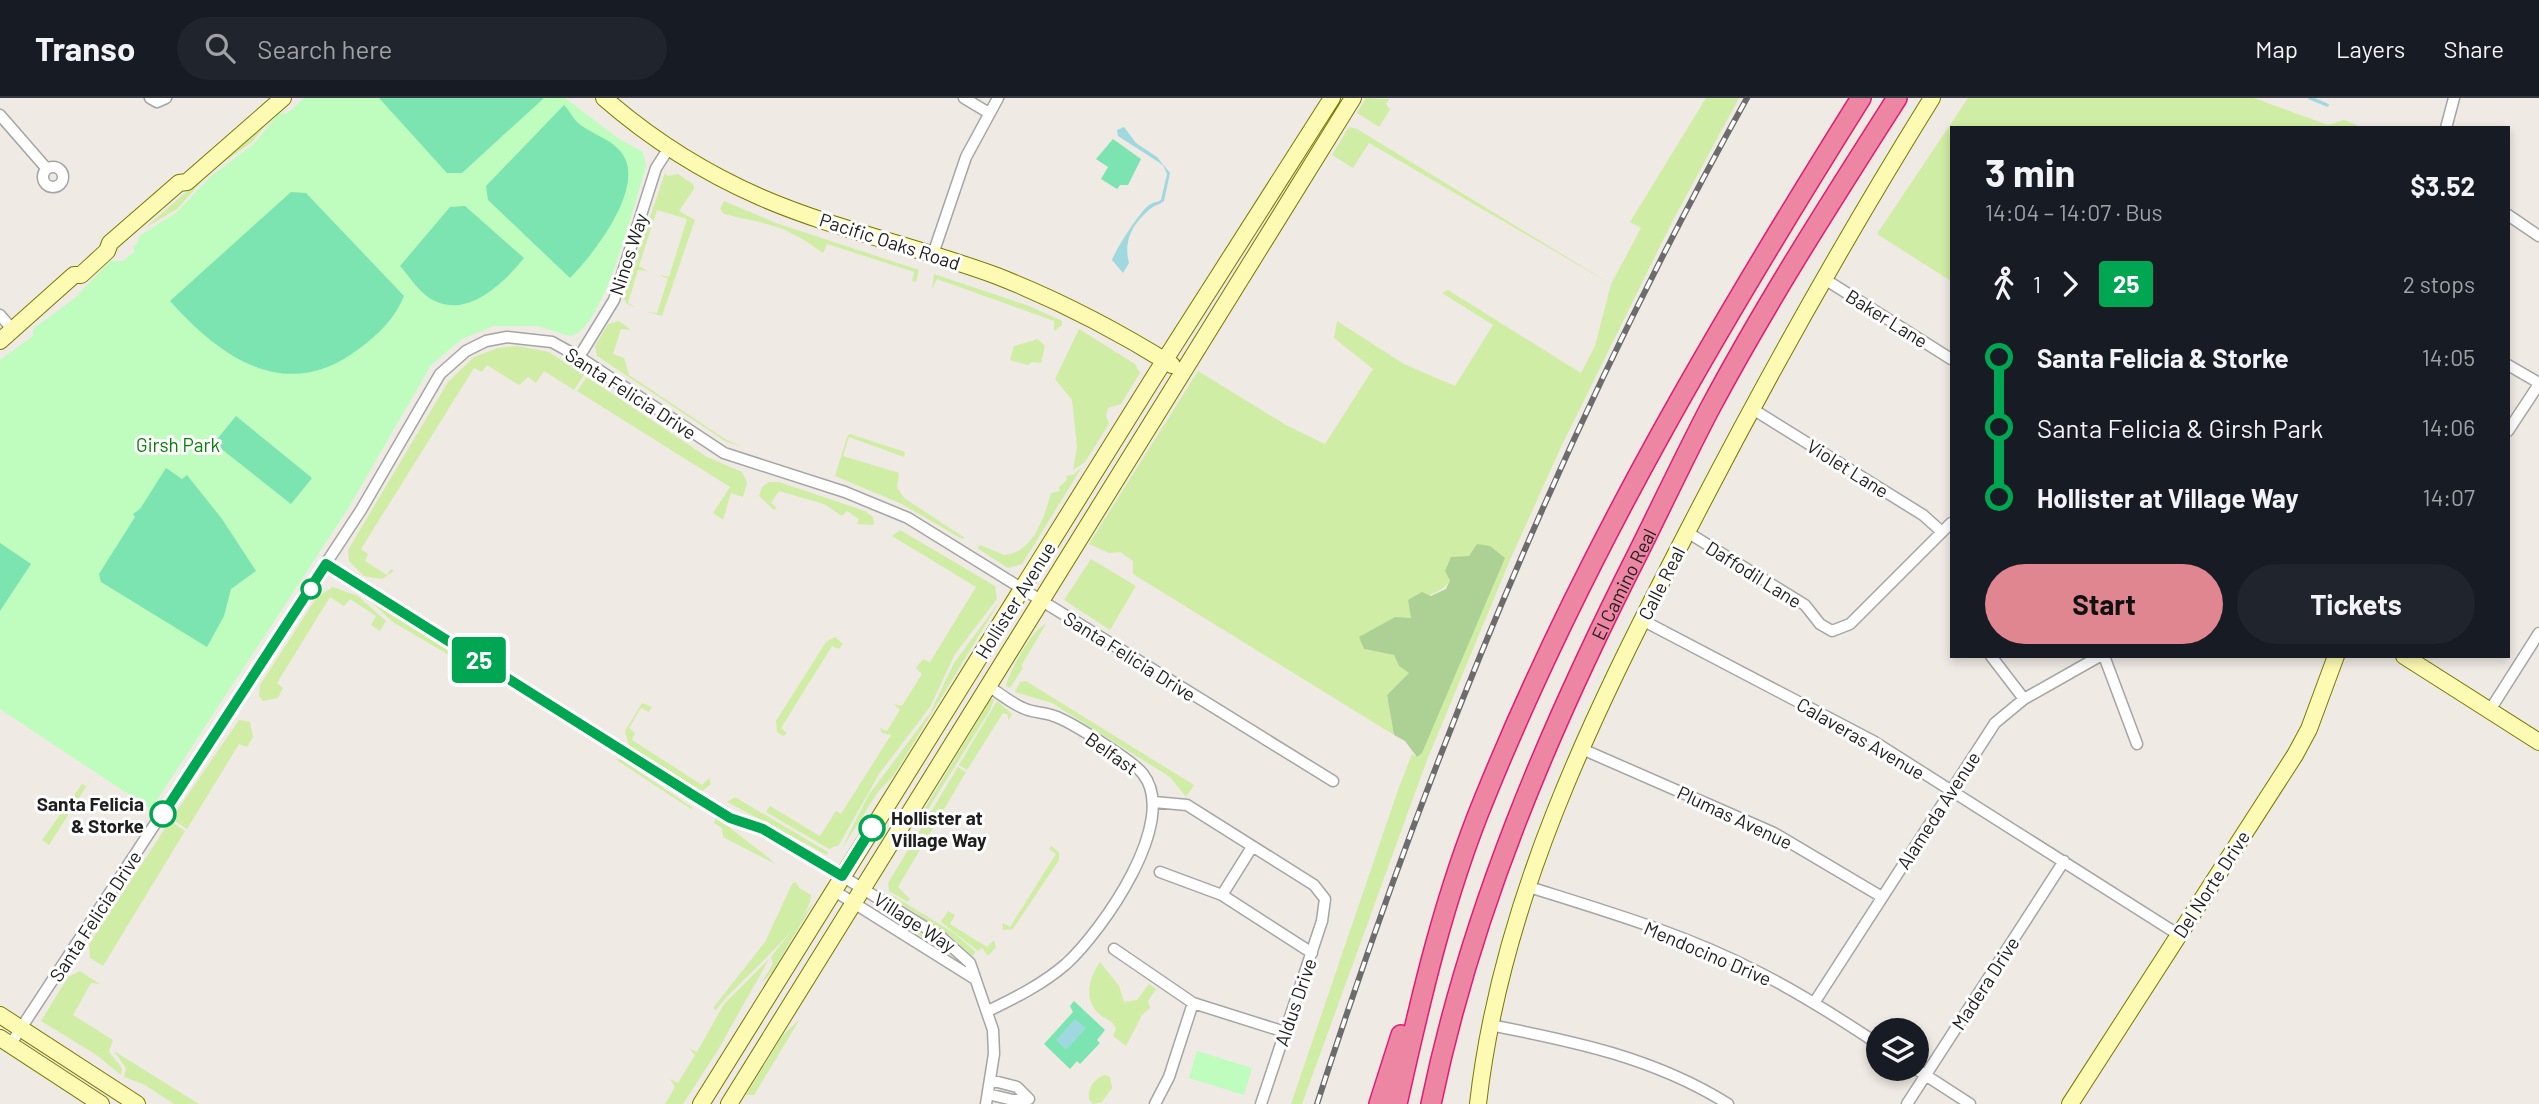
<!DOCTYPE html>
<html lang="en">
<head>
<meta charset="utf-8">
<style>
  :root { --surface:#171b24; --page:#20242c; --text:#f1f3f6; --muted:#9ea1a6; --line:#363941; --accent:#e08690 }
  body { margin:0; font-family:Barlow,sans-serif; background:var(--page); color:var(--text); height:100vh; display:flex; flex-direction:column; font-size:26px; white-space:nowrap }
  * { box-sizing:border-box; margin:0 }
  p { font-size:23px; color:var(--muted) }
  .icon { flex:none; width:38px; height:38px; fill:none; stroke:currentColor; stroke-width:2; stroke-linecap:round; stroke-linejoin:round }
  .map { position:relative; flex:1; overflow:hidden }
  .panel { position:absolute; left:1950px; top:28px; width:560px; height:532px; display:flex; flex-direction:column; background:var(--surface); border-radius:0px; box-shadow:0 4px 10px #0003 }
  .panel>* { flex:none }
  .badge { padding:0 14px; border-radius:5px; font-size:24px; line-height:46px }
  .controls { position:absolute; left:1866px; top:920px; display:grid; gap:14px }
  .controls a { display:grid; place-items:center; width:63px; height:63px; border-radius:50%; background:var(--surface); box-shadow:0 4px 10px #0003; font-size:35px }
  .map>.badge { position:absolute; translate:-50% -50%; box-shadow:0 0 0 4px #fff }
  .legs { display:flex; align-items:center; gap:10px; height:77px; padding:0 35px; font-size:23px }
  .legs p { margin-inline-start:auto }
  .summary { display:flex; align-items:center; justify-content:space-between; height:119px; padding:0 35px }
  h1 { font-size:38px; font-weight:700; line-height:52px }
  .primary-button { display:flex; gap:14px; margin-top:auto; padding:14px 35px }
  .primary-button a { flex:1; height:80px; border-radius:42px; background:var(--accent); color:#111; font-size:28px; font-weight:700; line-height:80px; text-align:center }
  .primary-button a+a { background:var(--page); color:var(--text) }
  ul { padding:0 35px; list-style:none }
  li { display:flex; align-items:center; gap:24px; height:70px; font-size:26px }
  li i { display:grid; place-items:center; width:10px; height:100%; margin:0 9px; background:currentColor }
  li i::after { content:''; width:18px; height:18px; margin:-9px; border:5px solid; border-radius:50%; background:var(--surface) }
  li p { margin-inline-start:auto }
  li:first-child i { background:linear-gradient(#0000 50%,currentColor 0) }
  li:last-child i { background:linear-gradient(currentColor 50%,#0000 0) }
  header { display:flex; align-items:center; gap:42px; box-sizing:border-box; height:98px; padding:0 35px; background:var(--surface); border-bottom:2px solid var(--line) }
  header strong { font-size:33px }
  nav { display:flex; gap:38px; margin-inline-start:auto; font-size:24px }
  .search { width:490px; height:63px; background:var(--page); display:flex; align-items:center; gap:18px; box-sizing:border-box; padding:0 24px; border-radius:38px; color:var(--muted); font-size:26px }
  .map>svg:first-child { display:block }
</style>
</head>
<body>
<header>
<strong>Transo</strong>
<div class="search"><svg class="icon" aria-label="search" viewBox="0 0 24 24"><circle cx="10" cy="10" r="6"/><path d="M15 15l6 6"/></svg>Search here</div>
<nav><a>Map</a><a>Layers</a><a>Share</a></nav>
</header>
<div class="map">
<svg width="2539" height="1006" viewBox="0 0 2539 1006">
  <rect width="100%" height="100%" fill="#efeae3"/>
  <path fill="#d0eda5" d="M1366,0L1389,1L1386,6L1390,12L1379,29L1357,15Z
    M1706,0H1739L1671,126L1562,347L1510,462L1427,662L1302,1006H1291L1398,692L1412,656L1417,659L1469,458C1446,488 1447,495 1408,502L1412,520C1386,518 1378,532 1364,551L1394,557L1399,568L1410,575L1387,597L1394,637L1133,476V463L1120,454L1109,455L1089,446L1198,273L1286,327L1325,346L1373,271L1334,240L1337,223L1404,266L1455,288L1493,227L1442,195L1448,192L1581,275L1595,248L1611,186L1369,45L1353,70L1332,57L1349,29L1357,31L1611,186L1641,130L1630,124Z
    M1968,0H2254L2328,27L2344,22L2357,27L2354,30H1951V183L1877,136Z
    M271,20L252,44L210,74L177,111L145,130Z
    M665,75L668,78L678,76L693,86L694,91L679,113L695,122L662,218L648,214L657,215L668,181L660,177L669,179L687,121L657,112L639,168L648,173L638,172L628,205L636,210L627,206L623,199Z
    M724,103L776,125L919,172L916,184L912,183L914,174L827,146L823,155C783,125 769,127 724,116L720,111Z
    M934,176L1029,208L1062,223V227L1054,233V223L937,181L932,191Z
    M619,223L631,232L621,231L613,256L624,260L629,277L725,341L742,349L725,343L597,258L595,248L608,226Z
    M1079,231L1135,266L1140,275L1121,306L1108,310L1106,317L1109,326L1085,364L1073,372L1077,349L1072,302L1055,281Z
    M1038,241L1045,248L1041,265L1032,264L1028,267L1010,262L1014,248Z
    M518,248L549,254L584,277L574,292L544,273L536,285L528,279L519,287L487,267L482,274L474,270L361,451L368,456L365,463L387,477L391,471L394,473L382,481L364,478L349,463L348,452L448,284L474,259L498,250Z
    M587,279L707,359L742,374L747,385L743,399L731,395L723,422L713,415L730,389L577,293Z
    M850,336L905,354L904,359L849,339L843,358L899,375L897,389L904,400L965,440L962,441L902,406L835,378L847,339Z
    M1082,369L1022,466L1008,470L977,450L980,447L1004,457C1034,455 1044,419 1051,395L1060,393L1059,389L1067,382L1066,378L1073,377Z
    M769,384H779L865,413L873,419L874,427L857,426L859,421L847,413L842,418L824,406L779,393L771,405L777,410L774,412L759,398L762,389Z
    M900,432L995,488L997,501L955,556L930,609L879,676L839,747L829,751L766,714L770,708L820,738L836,713L841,716L891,637L882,635L880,630L887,633L900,612L894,606L902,608L922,576L916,570L923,561L930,564L976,489L892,438Z
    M1091,461L1136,488L1110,532L1064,502Z
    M333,489L358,498L386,523L380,533L371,527L376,518L350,501L344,508L330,499L277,585L283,590L278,600L263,603L259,598L260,587L317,499Z
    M368,501L478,571L476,573L393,524Z
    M1000,503L894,677L878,694L841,752L868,698L930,615L954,565Z
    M1046,526L1021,568L1023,570L1010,590L1006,588C1009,574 1033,530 1046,526Z
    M835,539L843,546L839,551L832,548L781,630L787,635L783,638L777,634L776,623L826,544Z
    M1026,583L1194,687L1186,699L1170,679L1052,605L1015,594L1020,584Z
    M991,601H994L990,612L917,729L913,730Z
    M997,603L1012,616L1008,623V617L1003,615L967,672L959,667Z
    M642,605L652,609L649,614L641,610L629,630L635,635L632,642L702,687L709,680L711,686L702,693L694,690L629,648L625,633Z
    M239,622L250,624L253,639L247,649L239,646L187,731L175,723L178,716L176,714Z
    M615,661L622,662L693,710L691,711Z
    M958,669L966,674L898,789L910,801L908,804L889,793L888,785Z
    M96,673L49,747L42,742L82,686L86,688Z
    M735,699L828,754L827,757L727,704Z
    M716,719L769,760L775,766L723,739L722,730L714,725Z
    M170,723L185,733L103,868L90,860L89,846Z
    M1051,748L1059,754V762L1013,831L1002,832L1003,825L1010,829L1056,756L1049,751Z
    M796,784L799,790L811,797C812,825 734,886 716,912L713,910L765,844L792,786Z
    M894,798L954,835L976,854L972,858L948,836L893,801Z
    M814,804L772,874L761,885L773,866L771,859Z
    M878,806L941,846L960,864L876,809Z
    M948,813L955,817L950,826L987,849L994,842L996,849L988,858L982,850L978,853L941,824Z
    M769,861L718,952L683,1006H665L675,989L670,981L678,985L695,957L689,950L697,954L724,906Z
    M1100,864L1119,888L1124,904L1137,902L1149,886L1156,891L1148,903L1150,910L1142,917L1126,948L1113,938L1116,931C1112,921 1106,922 1099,916C1083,901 1089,880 1100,864Z
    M80,873L100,886L91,885L73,917L113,942L109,954L122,970L121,977L95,956L41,923L68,879Z
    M800,921L754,997H746L783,937Z
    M114,953L199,1006H174L145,987L124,979L126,970Z
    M1104,977L1110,979L1112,990L1102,1004L1093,1006L1089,1001C1088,990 1093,982 1104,977Z"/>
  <path fill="#add195" d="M1477,446L1490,448L1505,460L1422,655L1417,659L1405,643L1394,637L1387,597L1409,575L1399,568L1394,557L1364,551L1359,539L1395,519L1411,520L1408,502L1422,494L1431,498L1446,491L1450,482L1445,473L1451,459L1469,458Z"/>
  <path fill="#befdbd" d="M304,0H565L619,41L643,54L646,68C636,99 603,235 570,238L538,228H494L462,241L431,267L349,409L151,711L0,611V262L33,238V231L75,200L110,163H123L135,153L133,148L137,146L139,138L176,115L210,79L254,46L278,16L288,15Z
    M1197,953L1252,970L1244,997L1189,980Z"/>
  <path fill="#7ce4b1" d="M379,0H544L462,75H447Z
    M564,7C569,12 572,19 577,24C590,36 610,40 621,54C648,87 593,157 570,180L488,102L486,88Z
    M1113,41L1141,61L1128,87H1120L1117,91L1101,81L1108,69L1096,61Z
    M291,94L306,95L404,198C395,220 379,236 360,250C287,307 221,260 170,203Z
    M465,108L524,160C504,185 466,222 431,201C418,193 410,179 400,168L450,109Z
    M236,318L312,380L291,406L214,345Z
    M166,370L182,381L187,377L222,421L256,473L231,491L224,518L207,549L101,484L99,476L135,419L133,416L140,411Z
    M0,445L31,466L0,513Z
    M1074,903L1105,932L1097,942L1100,945L1080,966L1077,963L1070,971L1044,946L1073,914L1070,908Z"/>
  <path fill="#a0d8e0" d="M1124,29L1136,45L1157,59L1170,75L1164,103C1159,107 1155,107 1150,111C1133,126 1123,141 1129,165L1123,175L1112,162C1115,153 1142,109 1151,106C1154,104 1158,104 1161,102L1167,76L1163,67L1118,38L1117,32Z
    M1075,921L1086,930L1066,952L1056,942Z"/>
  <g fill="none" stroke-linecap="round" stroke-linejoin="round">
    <path stroke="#a0d8e0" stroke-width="3.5" d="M2310,0L2327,7"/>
    <defs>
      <path id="street" d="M150,0L157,4L166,0
        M964,0L989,15
        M0,17L47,71
        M2446,30L2454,0
        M43 79a10 10 0 1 1 20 0a10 10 0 1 1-20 0Z
        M2508,117L2539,138
        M933,156L966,59L998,0
        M1823,180L1951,261
        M0,217L12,231
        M579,259L614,202L656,70L669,50
        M2508,267L2539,285
        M1751,310L1923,417L1942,434
        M2508,333L2539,286
        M1687,434L1805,507L1820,526L1832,533L1850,526L1951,425
        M1642,522L1873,643L2179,837
        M1991,558L2024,601
        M2104,558L2137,646
        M987,587C999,595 1011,605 1023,610C1033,615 1044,614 1054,618C1070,623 1133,663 1143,676C1180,723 1102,833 1066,866C1043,886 1015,900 988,913
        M2490,612L2539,535
        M1582,651L1774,735L1882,799
        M1154,704L1187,707L1314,787L1325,801L1322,823L1261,1006
        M1160,774L1222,797L1312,855
        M842,778L941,839L970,865L993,932L994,956L986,1006
        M1526,788C1605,813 1685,836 1758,874C1800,895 1839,920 1878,946
        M833,792L975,881
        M1222,797L1252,749
        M1114,851L1193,905L1285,934
        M1814,905L1995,625L2024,601L2100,558
        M1490,927C1573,943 1655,960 1728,1006
        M10,947L361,412L440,276L466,253L486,243L507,239L552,244L579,259L724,355L845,394L908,420L1333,683
        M1916,971L1970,1006
        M988,996L1013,1002L1029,1001L1017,989L990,982
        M1155,1006L1169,979L1193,905
        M1907,1006L2064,763"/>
      <path id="secondary" d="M604,0C651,41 703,74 760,99C836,132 919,149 997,178C1058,202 1116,232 1172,267
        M0,243L74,177H81L107,153L110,145L179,85L187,84L283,0
        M2404,558L2539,644
        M0,917L137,1006
        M0,940L101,1006
        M701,1006L1154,279L1332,0
        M729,1006L1353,0
        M1478,1006C1501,802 1592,618 1685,438C1762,288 1843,143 1932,0
        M2070,1006L2295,657L2309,631L2336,558"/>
      <g id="highway">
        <path d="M1379,1006L1401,937"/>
        <path d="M1397,1006C1420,903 1444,798 1485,699C1585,453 1720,225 1861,0"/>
        <path id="s1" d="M1431,1006C1471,813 1548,633 1637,457C1661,409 1684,360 1709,312C1766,205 1832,102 1897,0"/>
      </g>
    </defs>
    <use href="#street" stroke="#a5a5a5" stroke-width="13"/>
    <use href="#secondary" stroke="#787900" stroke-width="18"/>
    <use href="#highway" stroke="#e41972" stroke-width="22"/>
    <use href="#street" stroke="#fff" stroke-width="10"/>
    <use href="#secondary" stroke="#fdfab3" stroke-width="16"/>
    <use href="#highway" stroke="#ec86a3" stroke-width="19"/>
    <defs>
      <path id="rail" d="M1317,1006C1429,659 1569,319 1747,0"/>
    </defs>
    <use href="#rail" stroke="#6c6c6c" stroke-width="6"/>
    <use href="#rail" stroke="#fff" stroke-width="3.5" stroke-dasharray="10" stroke-linecap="butt"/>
  </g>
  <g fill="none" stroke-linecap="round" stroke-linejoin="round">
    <defs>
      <path id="line-1" d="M163,716L326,466L696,699L730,720L763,731L842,778L872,730"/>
    </defs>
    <use href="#line-1" stroke="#fff" stroke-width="16"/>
    <use href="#line-1" stroke="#00a651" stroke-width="10"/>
  </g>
  <g fill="#fff" stroke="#00a651" stroke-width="3.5">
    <circle cx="311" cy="491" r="9"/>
    <circle cx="163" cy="716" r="12"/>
    <circle cx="872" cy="730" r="12"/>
  </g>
  <g text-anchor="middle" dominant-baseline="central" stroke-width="6" stroke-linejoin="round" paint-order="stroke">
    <g font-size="19" fill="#1e1e1e" stroke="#fff">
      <text transform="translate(890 143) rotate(18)">Pacific Oaks Road</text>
      <text transform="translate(628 156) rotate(-72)">Ninos Way</text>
      <text transform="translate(1887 220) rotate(32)">Baker Lane</text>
      <text transform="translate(631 295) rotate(33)">Santa Felicia Drive</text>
      <text transform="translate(1848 370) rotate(32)">Violet Lane</text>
      <text transform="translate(1754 476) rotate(32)">Daffodil Lane</text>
      <text stroke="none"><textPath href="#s1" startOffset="556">El Camino Real</textPath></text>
      <text transform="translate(1661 485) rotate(-63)">Calle Real</text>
      <text transform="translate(1015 502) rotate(-58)">Hollister Avenue</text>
      <text transform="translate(1130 558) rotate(32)">Santa Felicia Drive</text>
      <text transform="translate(1861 640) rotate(30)">Calaveras Avenue</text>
      <text transform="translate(1112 655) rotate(35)">Belfast</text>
      <text transform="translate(1938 712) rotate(-57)">Alameda Avenue</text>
      <text transform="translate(1735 719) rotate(25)">Plumas Avenue</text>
      <text transform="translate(2211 786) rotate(-57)">Del Norte Drive</text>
      <text transform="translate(95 818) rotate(-57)">Santa Felicia Drive</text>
      <text transform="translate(915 824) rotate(33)">Village Way</text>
      <text transform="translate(1708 855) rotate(23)">Mendocino Drive</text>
      <text transform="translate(1985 885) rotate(-57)">Madera Drive</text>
      <text transform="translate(1295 904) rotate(-71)">Aldus Drive</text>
    </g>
    <g font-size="19" fill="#078205" stroke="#fff">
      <text x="178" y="346">Girsh Park</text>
    </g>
    <g font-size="19" font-weight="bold" fill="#1e1e1e" stroke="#fff" text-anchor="end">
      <text x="144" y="705">Santa Felicia<tspan x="144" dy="22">&amp; Storke</tspan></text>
      <text x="891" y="719" text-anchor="start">Hollister at<tspan x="891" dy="22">Village Way</tspan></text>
    </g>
  </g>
</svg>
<div class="controls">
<a><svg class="icon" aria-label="layers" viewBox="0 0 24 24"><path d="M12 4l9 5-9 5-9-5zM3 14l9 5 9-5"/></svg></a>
</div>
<b class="badge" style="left:479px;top:562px;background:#00a651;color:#fff">25</b>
<section class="panel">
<div class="summary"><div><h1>3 min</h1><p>14:04 – 14:07 · Bus</p></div><b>$3.52</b></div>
<div class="legs"><svg class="icon" aria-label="walk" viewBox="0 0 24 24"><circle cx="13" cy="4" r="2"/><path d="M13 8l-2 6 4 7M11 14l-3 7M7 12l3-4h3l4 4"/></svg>1<svg class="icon" aria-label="forward" viewBox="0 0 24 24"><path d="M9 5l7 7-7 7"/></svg><b class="badge" style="background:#00a651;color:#fff">25</b><p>2 stops</p></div>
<ul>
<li><i style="color:#00a651"></i><b>Santa Felicia &amp; Storke</b><p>14:05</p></li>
<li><i style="color:#00a651"></i><span>Santa Felicia &amp; Girsh Park</span><p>14:06</p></li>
<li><i style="color:#00a651"></i><b>Hollister at Village Way</b><p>14:07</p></li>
</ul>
<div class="primary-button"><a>Start</a><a>Tickets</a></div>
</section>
</div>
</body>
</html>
